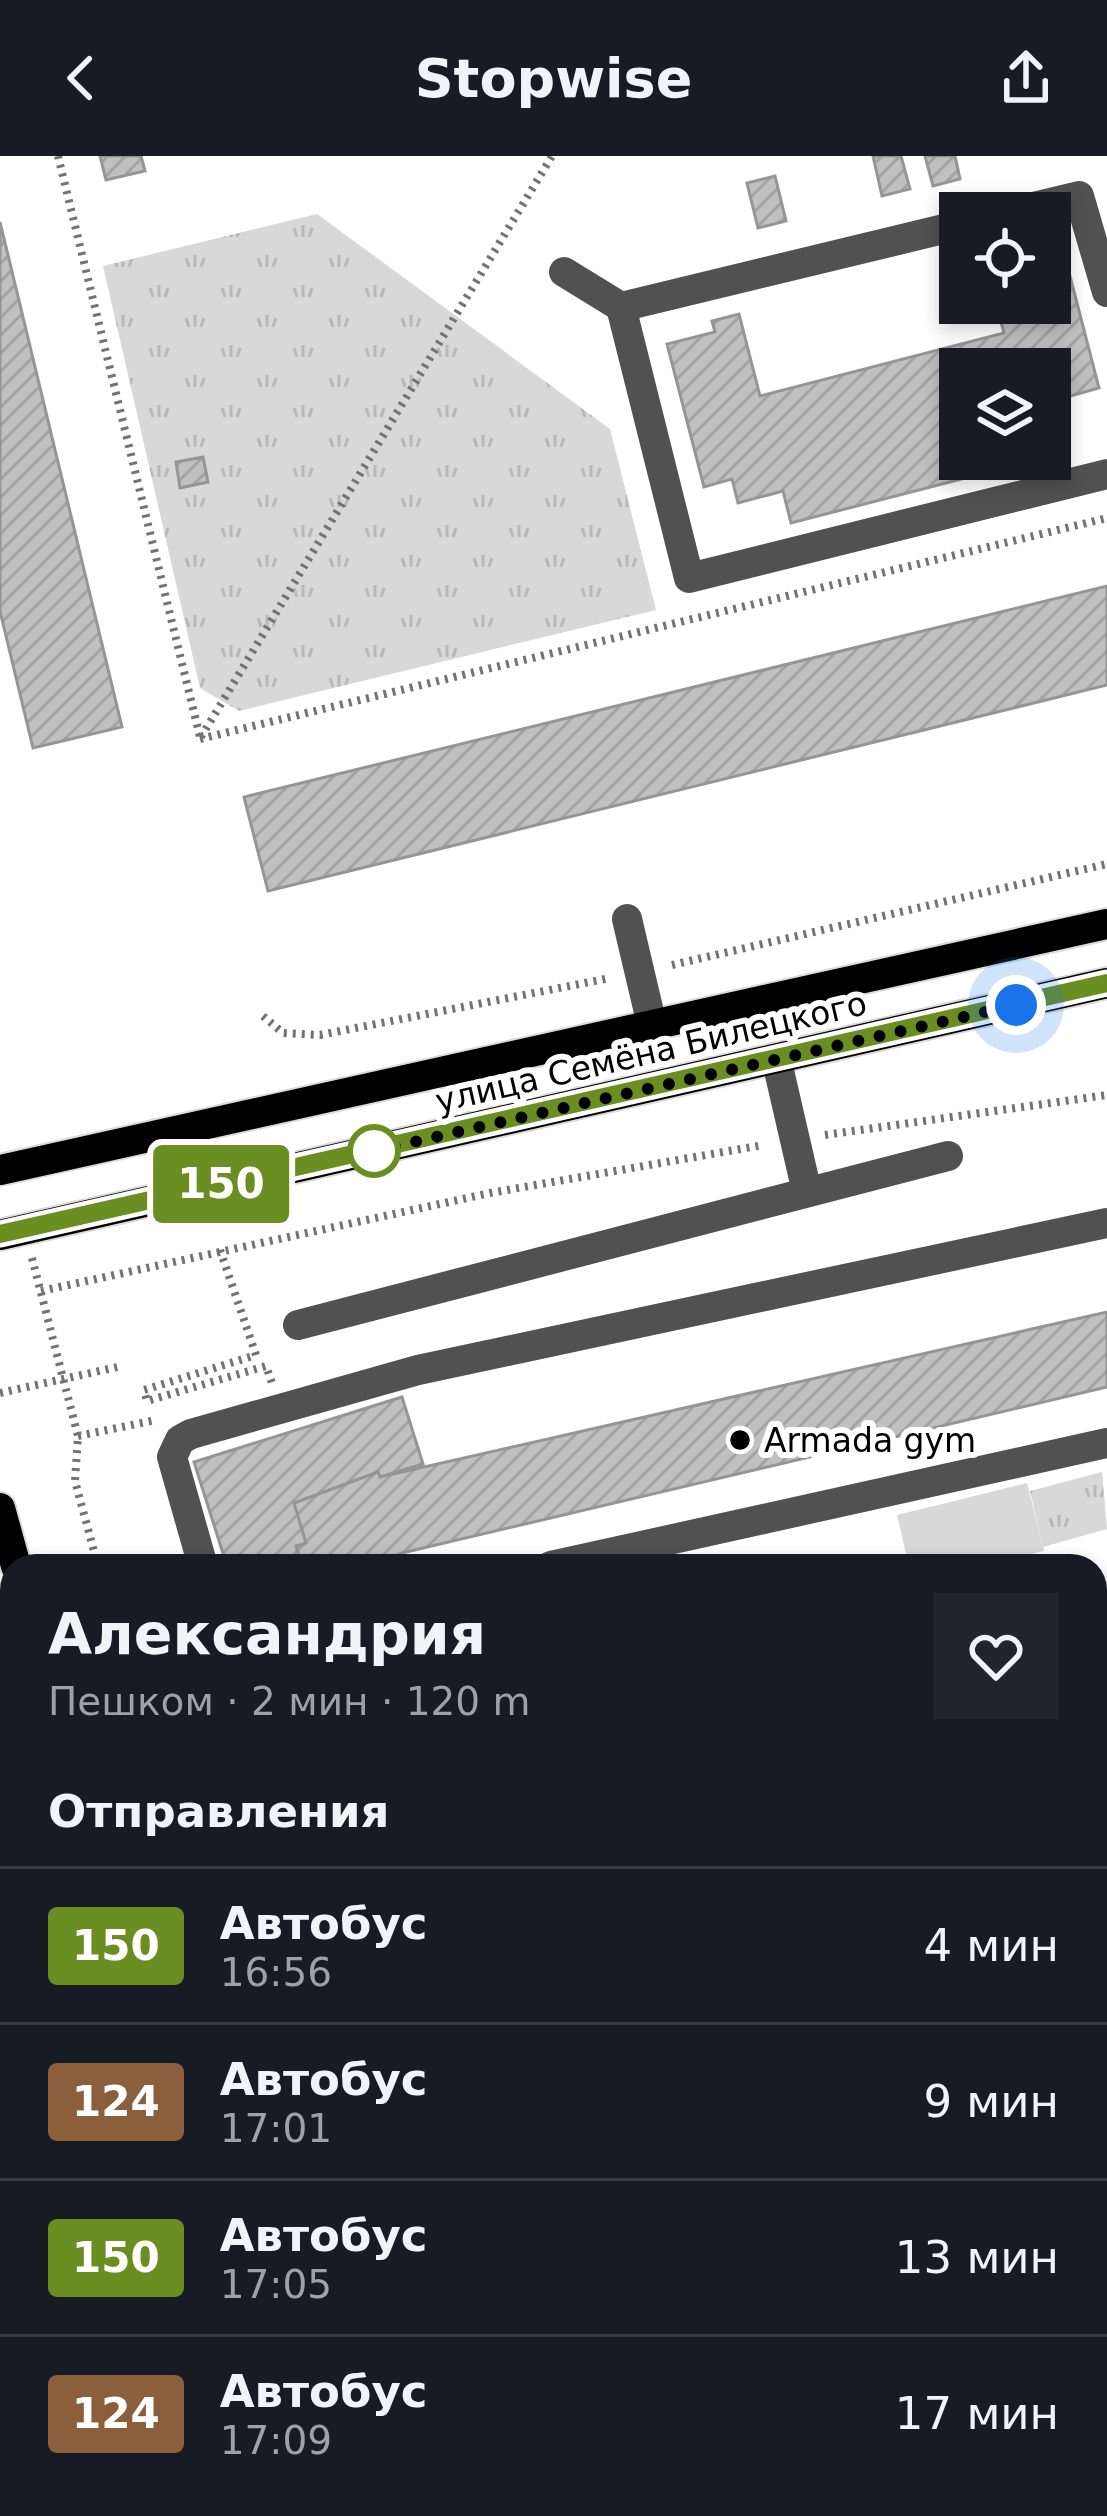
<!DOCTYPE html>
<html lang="ru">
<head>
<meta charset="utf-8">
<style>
  :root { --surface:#171b24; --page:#20242c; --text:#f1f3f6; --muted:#9ea1a6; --line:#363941 }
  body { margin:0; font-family:"DejaVu Sans",sans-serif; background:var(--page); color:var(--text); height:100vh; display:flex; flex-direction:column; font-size:45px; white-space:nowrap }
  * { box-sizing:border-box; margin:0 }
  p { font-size:39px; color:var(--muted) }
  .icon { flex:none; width:66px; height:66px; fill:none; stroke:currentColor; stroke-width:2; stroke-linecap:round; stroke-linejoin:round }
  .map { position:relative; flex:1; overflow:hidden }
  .panel { position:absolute; left:0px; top:1398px; width:1107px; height:963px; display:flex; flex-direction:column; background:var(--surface); border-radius:36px 36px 0 0; box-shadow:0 6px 18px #0003 }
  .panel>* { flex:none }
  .badge { padding:0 24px; border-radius:9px; font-size:42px; line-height:78px }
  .tools { position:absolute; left:939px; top:36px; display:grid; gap:24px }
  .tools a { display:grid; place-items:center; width:132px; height:132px; border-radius:0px; background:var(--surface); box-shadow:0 6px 18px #0003; font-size:60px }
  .you { position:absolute; width:60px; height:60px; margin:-30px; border:9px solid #fff; border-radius:50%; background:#1a73e8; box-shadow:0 0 0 18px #1a73e833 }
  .map>.badge { position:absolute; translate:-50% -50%; box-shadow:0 0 0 6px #fff }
  h2 { padding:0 48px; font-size:45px; line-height:108px }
  .round { display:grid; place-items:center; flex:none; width:126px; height:126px; border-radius:0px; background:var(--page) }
  .headline { display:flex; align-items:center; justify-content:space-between; height:204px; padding:0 48px }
  h1 { font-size:57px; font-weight:800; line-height:90px }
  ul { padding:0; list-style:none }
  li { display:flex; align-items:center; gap:36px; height:156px; padding:0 48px; border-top:3px solid var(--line) }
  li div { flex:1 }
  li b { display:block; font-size:45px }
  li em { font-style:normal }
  li .badge { min-width:132px; font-weight:700; text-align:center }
  header { display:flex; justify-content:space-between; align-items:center; height:156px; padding:0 48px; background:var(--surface); font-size:54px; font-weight:800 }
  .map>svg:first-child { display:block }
</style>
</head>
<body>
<header><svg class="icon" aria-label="back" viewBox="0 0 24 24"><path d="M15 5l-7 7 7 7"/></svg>Stopwise<svg class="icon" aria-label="share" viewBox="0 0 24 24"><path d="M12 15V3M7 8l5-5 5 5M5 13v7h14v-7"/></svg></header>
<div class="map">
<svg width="1107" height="2360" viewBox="0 0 1107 2360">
  <defs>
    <pattern id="grass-tufts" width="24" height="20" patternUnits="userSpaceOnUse" patternTransform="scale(3)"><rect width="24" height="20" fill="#d8d8d8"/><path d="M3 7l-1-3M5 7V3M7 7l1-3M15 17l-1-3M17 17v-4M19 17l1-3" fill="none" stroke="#b8b8b8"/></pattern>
    <pattern id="forest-crowns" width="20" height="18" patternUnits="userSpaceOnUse" patternTransform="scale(3)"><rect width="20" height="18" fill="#d8d8d8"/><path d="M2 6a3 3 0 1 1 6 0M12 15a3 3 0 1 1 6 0" fill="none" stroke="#b8b8b8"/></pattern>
    <pattern id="building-hatch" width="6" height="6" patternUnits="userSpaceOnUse" patternTransform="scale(3)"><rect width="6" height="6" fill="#c0c0c0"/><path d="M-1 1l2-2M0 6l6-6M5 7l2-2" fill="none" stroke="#a3a3a3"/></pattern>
  </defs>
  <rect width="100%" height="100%" fill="#fff"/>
  <path fill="url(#grass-tufts)" d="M317,58L610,273L656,454L239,555L200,532L103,110Z
    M1102,1316L1107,1373L1043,1391L1030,1335Z"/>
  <path fill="url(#forest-crowns)" d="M0,2200L12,2208V2349H70L72,2360H0Z"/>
  <path fill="#d8d8d8" d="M1027,1327L1044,1395L983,1410H909L897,1359Z"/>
  <path fill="url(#building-hatch)" stroke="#959595" stroke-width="3" d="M100,0H141L145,15L106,24Z
    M873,0H901L910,33L882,40Z
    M925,0H955L960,23L933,30Z
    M775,20L786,65L758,72L747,27Z
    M0,66L122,571L33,592L0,455Z
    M1063,93L1099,232L1063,242L1068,264L1050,268V213H960V303L1035,304L791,367L783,335L738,347L732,323L704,331L667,188L715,176L712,165L739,158L760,240L1004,177L996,147H1050V96Z
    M203,301L208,326L180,332L176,306Z
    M1107,430V529L268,735L244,641Z
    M1107,1156V1231L402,1397L368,1410H302L296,1390L306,1387L294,1347L378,1316L380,1321Z
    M402,1241L423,1308L380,1321L378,1316L294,1347L306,1387L296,1390L302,1410H227L194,1306Z
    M1107,1620V1759L1095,1763V1623Z
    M1107,1834V1968L1095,1971V1838Z
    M1107,2262V2356L1078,2360L1069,2349H1095V2268Z
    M556,2349H640L643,2360H560Z"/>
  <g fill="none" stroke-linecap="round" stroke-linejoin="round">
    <defs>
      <path id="major" d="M0,1014L1107,768
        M0,1079L1107,827
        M0,1352L16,1410
        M0,1567L12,1607
        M232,2349L235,2360
        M289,2349L292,2360"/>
    </defs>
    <use href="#major" stroke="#dbdbdb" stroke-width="34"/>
    <path stroke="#737373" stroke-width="8" stroke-dasharray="3 6" stroke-linecap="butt" d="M58,0L200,581
      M201,581L552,0
      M200,583L1107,362
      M672,809L1107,708
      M263,860L283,877L320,879L610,822
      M825,979L1107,939
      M220,1094L256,1199L144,1234L147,1245L266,1210L272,1227
      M32,1102L78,1280L75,1325L98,1410
      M41,1135L490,1037L763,989
      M0,1237L122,1210
      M78,1280L156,1264
      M0,1778L12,1818
      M1095,2178L1107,2174
      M171,2349L174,2360
      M360,2349L363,2360"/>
    <path stroke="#515151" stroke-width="30" d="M1009,57L1079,40L1107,136
      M564,116L621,151L689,422L1107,318
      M621,151L960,69
      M627,763L652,869
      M777,906L807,1036
      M298,1169L948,1000
      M203,1410L172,1301L180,1284L191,1278L418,1214L1107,1067
      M551,1410L1107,1287
      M1095,1588L1107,1584
      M1095,2003L1107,2000
      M0,2091L12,2087
      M1095,2229L1107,2224
      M478,2349L481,2360
      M708,2349L711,2360
      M1005,2349L1009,2360"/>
    <use href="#major" stroke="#000" stroke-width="30"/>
  </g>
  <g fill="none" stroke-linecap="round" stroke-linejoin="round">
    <defs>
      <path id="line" d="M0,1078L1107,827"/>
    </defs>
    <use href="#line" stroke="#fff" stroke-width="27"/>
    <use href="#line" stroke="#6b8e23" stroke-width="18"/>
    <path stroke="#000" stroke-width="12" stroke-dasharray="0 21.6" d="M374,995L1016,849"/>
  </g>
  <circle fill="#fff" stroke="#6b8e23" stroke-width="6" cx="374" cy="995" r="24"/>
  <circle fill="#000" stroke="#fff" stroke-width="4.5" cx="740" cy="1284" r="12"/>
  <g text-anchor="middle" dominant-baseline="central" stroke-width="12" stroke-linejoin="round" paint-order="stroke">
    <g font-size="33" fill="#000" stroke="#fff">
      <text transform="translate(651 896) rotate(-13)">улица Семёна Билецкого</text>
    </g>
    <g font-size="33" fill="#000" stroke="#fff" text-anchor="start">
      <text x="764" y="1284">Armada gym</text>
    </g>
  </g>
</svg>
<div class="tools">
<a><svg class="icon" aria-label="locate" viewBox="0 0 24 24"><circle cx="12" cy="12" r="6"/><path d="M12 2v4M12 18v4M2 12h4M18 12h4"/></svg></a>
<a><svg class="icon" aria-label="layers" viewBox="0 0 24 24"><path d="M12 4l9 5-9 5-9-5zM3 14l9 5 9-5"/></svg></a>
</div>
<div class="you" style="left:1016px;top:849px"></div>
<b class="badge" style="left:221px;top:1028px;background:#6b8e23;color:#fff">150</b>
<section class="panel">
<div class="headline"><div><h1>Александрия</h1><p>Пешком · 2 мин · 120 m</p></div><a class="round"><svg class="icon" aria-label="heart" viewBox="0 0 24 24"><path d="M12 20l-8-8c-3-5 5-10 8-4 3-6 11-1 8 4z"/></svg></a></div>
<h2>Отправления</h2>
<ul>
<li><span class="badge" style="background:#6b8e23;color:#fff">150</span><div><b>Автобус</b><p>16:56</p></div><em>4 мин</em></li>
<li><span class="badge" style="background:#8b5e3c;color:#fff">124</span><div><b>Автобус</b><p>17:01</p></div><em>9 мин</em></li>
<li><span class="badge" style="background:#6b8e23;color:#fff">150</span><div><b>Автобус</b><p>17:05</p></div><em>13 мин</em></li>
<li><span class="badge" style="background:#8b5e3c;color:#fff">124</span><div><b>Автобус</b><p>17:09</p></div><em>17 мин</em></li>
</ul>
</section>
</div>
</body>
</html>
